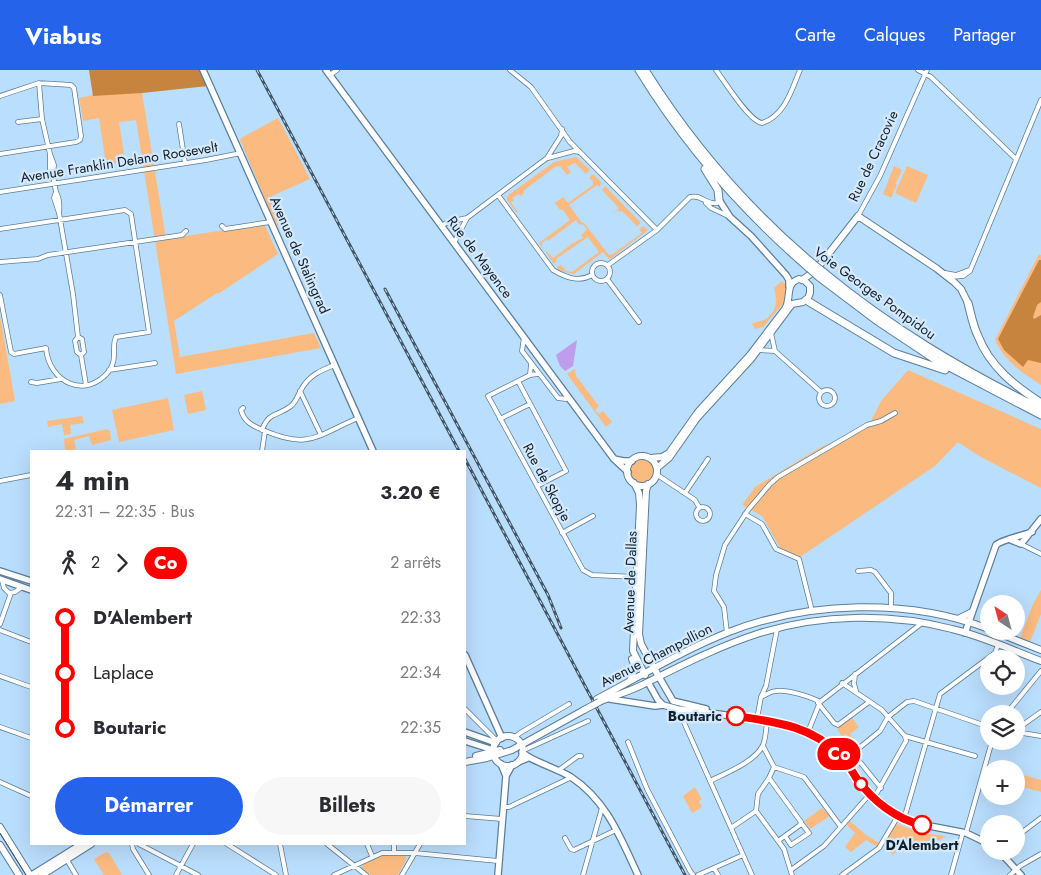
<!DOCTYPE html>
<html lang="fr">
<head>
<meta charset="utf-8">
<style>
  :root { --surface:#fff; --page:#f7f7f7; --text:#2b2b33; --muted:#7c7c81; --accent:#2563eb }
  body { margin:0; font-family:Jost,sans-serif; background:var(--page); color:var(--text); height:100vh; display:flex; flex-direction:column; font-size:19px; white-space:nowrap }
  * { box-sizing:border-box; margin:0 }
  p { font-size:16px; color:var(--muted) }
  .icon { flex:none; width:28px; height:28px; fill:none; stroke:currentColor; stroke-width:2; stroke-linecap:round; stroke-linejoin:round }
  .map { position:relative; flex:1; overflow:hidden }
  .panel { position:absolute; left:30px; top:380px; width:436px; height:395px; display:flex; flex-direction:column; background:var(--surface); border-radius:0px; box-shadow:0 5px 20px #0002 }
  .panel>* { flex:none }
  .badge { padding:0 10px; border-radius:16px; font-size:18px; line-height:32px }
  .needle { width:32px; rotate:324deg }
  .tools { position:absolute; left:980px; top:525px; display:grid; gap:10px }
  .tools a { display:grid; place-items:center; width:45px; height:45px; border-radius:50%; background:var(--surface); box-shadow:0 5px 20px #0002; font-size:25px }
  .map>.badge { position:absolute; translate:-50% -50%; box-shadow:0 0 0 2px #fff }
  .legs { display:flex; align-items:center; gap:8px; height:55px; padding:0 25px; font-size:16px }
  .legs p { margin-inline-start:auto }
  .head { display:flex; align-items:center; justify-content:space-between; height:85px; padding:0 25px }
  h1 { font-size:28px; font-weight:700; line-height:38px }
  .primary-button { display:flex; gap:10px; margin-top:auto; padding:10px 25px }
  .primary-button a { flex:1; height:58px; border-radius:30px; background:var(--accent); color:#fff; font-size:20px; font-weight:700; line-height:58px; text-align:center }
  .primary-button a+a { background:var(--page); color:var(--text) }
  ul { padding:0 25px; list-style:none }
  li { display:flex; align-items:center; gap:18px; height:55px; font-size:19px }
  li i { display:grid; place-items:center; width:8px; height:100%; margin:0 6px; background:currentColor }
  li i::after { content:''; width:12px; height:12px; margin:-6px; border:4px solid; border-radius:50%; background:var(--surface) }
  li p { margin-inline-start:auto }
  li:first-child i { background:linear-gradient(#0000 50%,currentColor 0) }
  li:last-child i { background:linear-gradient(currentColor 50%,#0000 0) }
  header { display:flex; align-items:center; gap:30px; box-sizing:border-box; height:70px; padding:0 25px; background:var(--accent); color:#fff }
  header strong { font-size:24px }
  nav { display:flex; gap:28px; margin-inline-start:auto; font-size:18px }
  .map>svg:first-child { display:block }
</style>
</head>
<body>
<header>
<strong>Viabus</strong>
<nav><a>Carte</a><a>Calques</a><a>Partager</a></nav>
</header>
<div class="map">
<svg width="1041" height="805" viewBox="0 0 1041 805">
  <rect width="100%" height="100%" fill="#badefd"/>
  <path fill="#fbbb80" d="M89,0H191L142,23L166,169L264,154L278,184L218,224L217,223L174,251L180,287L314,263L321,278L176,304L136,50L119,52L124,84L117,85L118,92L114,94L115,99L107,100L99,48L83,51L79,28L93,25Z
    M278,48L310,109L272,126L283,150H288L277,156L276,154L278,153L275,152L271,143L240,70L243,67Z
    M576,87L590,100L586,104L575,93L567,97L571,102L567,105L560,96L555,97L523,121L524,123L521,126L519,124L512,128L514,130L511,133L518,142L517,143L507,130V126L554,92Z
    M894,96L902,100L896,113L894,112L897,115L891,128L883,124Z
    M907,96L928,105L916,133L895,123Z
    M593,104L602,113L599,117L597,115L569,135L582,153H584L609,185L613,184L642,163L640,160L638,161L643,156L648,160L613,187L609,189L603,182L574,204L561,201L556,197L561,195L566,201L572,202L599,182L588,167L556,189L557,191L554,194L545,181L547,182L553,188L573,173L583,168L581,165L587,160L583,154L580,155L576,150L548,171L547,169L542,173V178L539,173L570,150L562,139L560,140L555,133L563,127L568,133L593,115V111L589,108Z
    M605,116L641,153L635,158L637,156L622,141L620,142L618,140L611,145L619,138L602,120Z
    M1039,184L1041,185V315C1023,304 1004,290 995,270Z
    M782,211L785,214V228L782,235L763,257L755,259L752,254C756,251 760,252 764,250C778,243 777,229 774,218Z
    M0,246L15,331L0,334Z
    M575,299L576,306L599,336L595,340L599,344L603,341L612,352L606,357L567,304Z
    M908,300L1041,359V418L979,386L958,372L935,396L800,487L780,478L762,446L742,435L755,417L823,376L850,366L869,355L881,331Z
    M202,321L206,340L188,344L184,325Z
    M168,328L174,360L119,372L112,340Z
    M82,346L84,353L70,355L71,364L64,365L62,354L48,357L47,351Z
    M107,359L110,361L111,370L92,375L89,366L74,370L76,379L65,381L64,369Z
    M630 401a12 12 0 1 1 24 0a12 12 0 1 1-24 0Z
    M1041,520V544L1030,572L1020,568L1033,534Z
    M852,648L859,657L850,664L859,675L854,678L850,677L852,672L846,664L842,666L837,659Z
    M1016,703L1041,710V722L1016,715Z
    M695,717L702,730L699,731L702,737L692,743L683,726Z
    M822,738L830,746L810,759L804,751Z
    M850,751L866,765L879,773L877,777L866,770L851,782L845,777L855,763L846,754Z
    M897,754L922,763L946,766L940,770L911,772L892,785L885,773L895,755Z
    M106,782L109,783L122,805H104L94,789Z
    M382,785L405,786L406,790L398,805H371L362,798L363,794Z"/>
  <path fill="#c7843f" d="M89,0H200L208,16L142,23L93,26Z
    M1039,190H1041V232L1037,235L1033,247L1034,249L1041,245V293L1028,290L1023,297L1004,280L998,269Z"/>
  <path fill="#bf9cec" d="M577,270L573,296L565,301L560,296L556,285Z"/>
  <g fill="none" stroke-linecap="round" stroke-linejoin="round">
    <defs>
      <path id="street" d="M510,0L531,17L570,72L657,160
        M716,0C725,12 749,51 762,53C785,46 792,19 800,0
        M918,0L931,7L1016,89
        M330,5L337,0
        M39,13L42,49L50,84V99L53,105
        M0,26L39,13L71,15L74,18L81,66L80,70L76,72L0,84
        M18,52L42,49
        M179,54L185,93
        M50,84L54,95L53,105L56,122L54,128L59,143L73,224L78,267L82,269L84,282L81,285
        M548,88L574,81L579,82
        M0,122L206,90L241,83
        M56,122C60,129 60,135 59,143
        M498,125L553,200C565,207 578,213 592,205
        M706,133L711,138L728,146
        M858,146L880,106L927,0
        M222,156L225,159L270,152
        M441,156L448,152L467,148L547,88L561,66L562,59
        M0,159L125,140L131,144L149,262L116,267C111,277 118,289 109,301C86,330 49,313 46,278L14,284L11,282L0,225
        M454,173L467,148
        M0,192L38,189L48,185L182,165L186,161
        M592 202a9 9 0 1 1 18 0a9 9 0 1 1-18 0Z
        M608,195L657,160L690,127C701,124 706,135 717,133L719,131
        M945,203L956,205L969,200
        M950,207L963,206L970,201L1041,30
        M607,209L639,252
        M771,263L775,281L821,322
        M78,267L75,271L77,282L81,285L86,315
        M524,267L522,281L558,328L566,329L568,328
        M759,280L775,281
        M531,294L530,305L538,304
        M109,300L155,293
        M530,305L488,326L583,500L592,505L637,507
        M518,311L566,401L537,416
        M31,312L37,313L61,309
        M819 328a8 8 0 1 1 16 0a8 8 0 1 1-16 0Z
        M300,321L321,365
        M243,338L241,340C244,352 253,356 263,360C309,380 316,366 358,348
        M500,349L530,334
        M262,360C269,341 277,347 291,336C296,332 298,325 301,320C308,306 321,300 335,295
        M262,381L265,361
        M656,404L695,430L699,437
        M0,411L31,405
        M685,423L708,389
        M696 444a7 7 0 1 1 14 0a7 7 0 1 1-14 0Z
        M745,444L762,454L776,479L799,489L812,541
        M562,463L593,446
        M1021,474L1041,484
        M858,501L871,500L875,502L891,523V539
        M2,510L4,518L9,523L15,522L22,517
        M0,554L11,523
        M0,560L31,572
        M727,563L724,537L714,521L716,505L725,475L748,440L770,414L778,407L867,355L881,351L895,343
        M855,604L854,614L856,621
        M0,606L31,617
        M842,613L882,640L888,647L880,661L853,683
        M761,627L766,616L777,559
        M818,633L834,653L838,655L869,632
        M465,639L497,671
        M678,639L752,805
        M1006,644L1041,601
        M757,649L761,627C766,625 771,621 776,621C786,619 812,627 820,632
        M0,657L31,668
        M808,662L820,632L922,553
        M1016,662L1041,666
        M1018,662L1020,657L1041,642
        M905,666L975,686
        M514,668L520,663L569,634
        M628,672L647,719L690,801L693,805
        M522,681L588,651
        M839,684L848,679L851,681L881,718
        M774,697L804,707L841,757
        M559,700L578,686H581
        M769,708L801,752L800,755L778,771
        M710,711C726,703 755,692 763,675C766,668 766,658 767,651
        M0,712L31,726
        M874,728L906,671L905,666L888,647L907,632L914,631L989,657
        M503,737H509L572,707
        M756,741L784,779L792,805
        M465,746L502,749
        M904,749L940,624L995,583L998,575
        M731,758L756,741L758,724L769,708L774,697L763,676
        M966,763L992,671
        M785,766L791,775L809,763L802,754
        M1016,767L1041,748
        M565,768L571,779L574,780L616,760
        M132,774L133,779L149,805
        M139,774L198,805
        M227,774L276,805
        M280,774L286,805
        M327,774L366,805
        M367,774L372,786
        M394,782V774
        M67,790L76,805
        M714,798L718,805
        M791,800L824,776L870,724
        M176,805L193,774
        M334,805L382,783H415L498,791
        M402,805L420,774
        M583,805L602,738
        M698,805L743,785
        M842,805L879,778L898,746
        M951,805L963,762
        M1010,805L1020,796L1041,784"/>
      <path id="secondary" d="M203,0L373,381
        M326,0L614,389L628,402
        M719,130L730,147L751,166L786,205L789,210V216
        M614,389L623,391H632
        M1011,470L1021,474L1041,449
        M0,501L31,511
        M0,509L31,520
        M965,563L996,475C1001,470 1024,465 1032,462
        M465,585L502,668
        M659,607L673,631L706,639
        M648,612L658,630L663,635
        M610,629L655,636L663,635L678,639L757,649L797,657L818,667L839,684L870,724L898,746L914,753L966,763L989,774
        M465,662L496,673
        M465,671L493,680
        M522,682C528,690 559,699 571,707C607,731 620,767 638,805
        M518,692L528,688
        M506,706L512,695
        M999,781L1021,805
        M498,805L506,706L501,694"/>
      <path id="primary" d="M802,210L815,201L858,146L936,198L954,212L961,219L968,233
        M627 401a15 15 0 1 1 30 0a15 15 0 1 1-30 0Z
        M650,388L662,387L669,383L698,342L750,285L785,239C792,228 784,214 799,209L805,211L810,216V223L808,228L803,232L792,234L751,289L697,348L669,388L657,398
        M634,413L639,423L640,435L633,581L645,605
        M648,414L646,421L639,564L641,574L659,607
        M958,549L972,542
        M993,561L1041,580
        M630,611L635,597L632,589
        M597,629C641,606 683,580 729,562C809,531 908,528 989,559
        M599,632C613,626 628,622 642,615C680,596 719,576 760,563C821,544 890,543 952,559C982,566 1012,580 1041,591
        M493 681a15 15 0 1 1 30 0a15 15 0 1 1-30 0Z
        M476,686L500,680
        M465,692L487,688L512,680L584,640
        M0,757L30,805
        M0,775L19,805
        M32,805L82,774
        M42,805L91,774"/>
      <path id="highway" d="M639,0C685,75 743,141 809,198
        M645,0C690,72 748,139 813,194
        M705,99L718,120L719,130
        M823,202C891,258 962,300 1041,339
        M819,207L876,250L936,290L1041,345
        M806,230L894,283L945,300
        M968,233C971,244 973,256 978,266C990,297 1015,316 1041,333"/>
    </defs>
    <use href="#street" stroke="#5c7e99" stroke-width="5.5"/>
    <use href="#secondary" stroke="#5c7e99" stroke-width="8"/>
    <use href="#primary" stroke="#5c7e99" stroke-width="8"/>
    <use href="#highway" stroke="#5c7e99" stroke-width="9"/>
    <use href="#street" stroke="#fff" stroke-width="4"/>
    <use href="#secondary" stroke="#fff" stroke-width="5.5"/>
    <use href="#primary" stroke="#fff" stroke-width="6"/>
    <use href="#highway" stroke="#fff" stroke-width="7"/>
    <path stroke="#405565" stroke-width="1" d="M0,763L26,805"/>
    <defs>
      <path id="rail" d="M257,0L459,381
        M385,219L548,525L561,558
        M465,389L685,805"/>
    </defs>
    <use href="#rail" stroke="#405565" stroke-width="3"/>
    <use href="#rail" stroke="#d4e9fc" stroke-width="1" stroke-dasharray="4" stroke-linecap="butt"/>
    <defs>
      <path id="primary-bridge" d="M584,640L599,632"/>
      <path id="highway-bridge" d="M813,194L823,202
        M809,198L819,207"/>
    </defs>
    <use href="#primary-bridge" stroke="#5c7e99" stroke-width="8" stroke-linecap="butt"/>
    <use href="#highway-bridge" stroke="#5c7e99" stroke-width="9" stroke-linecap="butt"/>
    <use href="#primary-bridge" stroke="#fff" stroke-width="6"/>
    <use href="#highway-bridge" stroke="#fff" stroke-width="7"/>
  </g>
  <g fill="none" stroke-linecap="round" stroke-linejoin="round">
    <defs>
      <path id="line-1" d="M736,646C775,652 809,655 839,684C847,691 851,700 857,709C873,731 896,749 922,755"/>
    </defs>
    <use href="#line-1" stroke="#fff" stroke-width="11"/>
    <use href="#line-1" stroke="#f00" stroke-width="8"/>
  </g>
  <g fill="#fff" stroke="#f00" stroke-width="2.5">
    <circle cx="736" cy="646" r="9"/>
    <circle cx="861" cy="714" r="6"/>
    <circle cx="922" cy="755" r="9"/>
  </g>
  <g text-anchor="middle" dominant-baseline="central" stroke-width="4.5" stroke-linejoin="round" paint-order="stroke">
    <g font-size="14" fill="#111f2a" stroke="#d4e9fc">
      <text transform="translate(873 86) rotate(-65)">Rue de Cracovie</text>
      <text transform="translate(119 92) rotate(-9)">Avenue Franklin Delano Roosevelt</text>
      <text transform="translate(300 185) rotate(66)">Avenue de Stalingrad</text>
      <text transform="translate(480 187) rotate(53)">Rue de Mayence</text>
      <text transform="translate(875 223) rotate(36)">Voie Georges Pompidou</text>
      <text transform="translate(547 412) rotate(62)">Rue de Skopje</text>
      <text transform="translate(630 512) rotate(-88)">Avenue de Dallas</text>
      <text transform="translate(656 585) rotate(-27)">Avenue Champollion</text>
    </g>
    <g font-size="14" font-weight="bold" fill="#111f2a" stroke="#d4e9fc" text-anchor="end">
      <text x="722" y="646">Boutaric</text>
      <text x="922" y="775" text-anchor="middle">D'Alembert</text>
    </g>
  </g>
</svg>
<div class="tools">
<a><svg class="needle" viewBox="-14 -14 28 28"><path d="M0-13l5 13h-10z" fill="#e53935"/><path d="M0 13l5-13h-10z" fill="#7c7c81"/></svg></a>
<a><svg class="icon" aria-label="locate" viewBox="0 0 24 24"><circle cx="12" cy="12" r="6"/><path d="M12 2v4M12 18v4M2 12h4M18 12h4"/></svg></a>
<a><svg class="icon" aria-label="layers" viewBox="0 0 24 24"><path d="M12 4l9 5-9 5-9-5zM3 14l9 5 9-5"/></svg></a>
<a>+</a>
<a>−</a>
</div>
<b class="badge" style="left:839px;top:684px;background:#f00;color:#fff">Co</b>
<section class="panel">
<div class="head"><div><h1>4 min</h1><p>22:31 – 22:35 · Bus</p></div><b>3.20 €</b></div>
<div class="legs"><svg class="icon" aria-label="walk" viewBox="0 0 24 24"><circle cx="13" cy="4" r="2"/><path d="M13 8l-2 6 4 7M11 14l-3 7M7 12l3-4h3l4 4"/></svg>2<svg class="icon" aria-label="forward" viewBox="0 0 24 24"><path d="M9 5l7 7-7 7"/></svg><b class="badge" style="background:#f00;color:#fff">Co</b><p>2 arrêts</p></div>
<ul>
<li><i style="color:#f00"></i><b>D'Alembert</b><p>22:33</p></li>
<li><i style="color:#f00"></i><span>Laplace</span><p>22:34</p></li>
<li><i style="color:#f00"></i><b>Boutaric</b><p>22:35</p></li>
</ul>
<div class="primary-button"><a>Démarrer</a><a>Billets</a></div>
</section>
</div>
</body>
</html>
